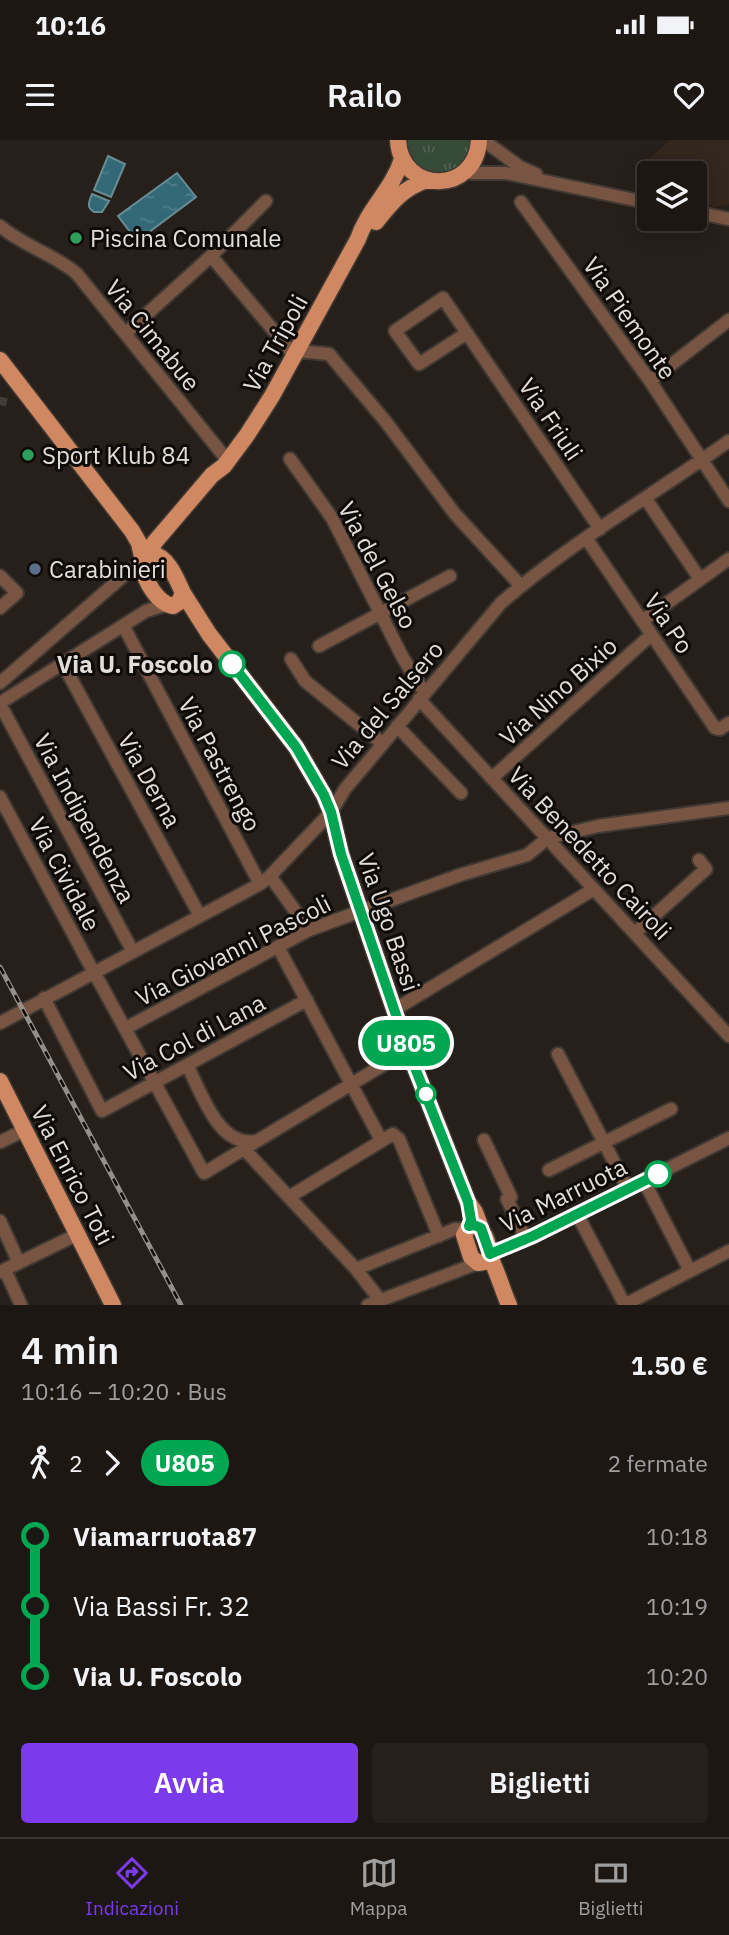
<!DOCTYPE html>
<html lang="it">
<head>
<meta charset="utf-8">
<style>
  :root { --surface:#1d1713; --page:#25201c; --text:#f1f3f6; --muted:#a09fa0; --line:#3b3633; --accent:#7c3aed }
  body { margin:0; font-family:"IBM Plex Sans",sans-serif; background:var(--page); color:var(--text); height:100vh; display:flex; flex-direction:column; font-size:26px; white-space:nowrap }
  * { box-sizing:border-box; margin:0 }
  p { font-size:23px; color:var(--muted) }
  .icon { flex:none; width:38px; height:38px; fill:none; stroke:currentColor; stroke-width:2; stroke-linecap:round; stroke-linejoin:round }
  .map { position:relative; height:1165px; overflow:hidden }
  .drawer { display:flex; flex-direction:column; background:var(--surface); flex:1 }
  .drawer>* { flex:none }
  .badge { padding:0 14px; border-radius:23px; font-size:24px; line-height:46px }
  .tools { position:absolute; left:637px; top:21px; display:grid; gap:14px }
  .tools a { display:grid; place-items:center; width:70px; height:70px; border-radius:7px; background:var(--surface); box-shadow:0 4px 18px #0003,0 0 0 2px var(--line); font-size:35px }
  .map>.badge { position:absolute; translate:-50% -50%; box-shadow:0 0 0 4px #fff }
  .legs { display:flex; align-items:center; gap:10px; height:77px; padding:0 21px; font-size:23px }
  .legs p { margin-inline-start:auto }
  .head { display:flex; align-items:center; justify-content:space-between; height:119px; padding:0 21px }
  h1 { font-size:38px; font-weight:600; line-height:52px }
  .primary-button { display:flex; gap:14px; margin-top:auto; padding:14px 21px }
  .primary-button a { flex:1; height:80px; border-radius:7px; background:var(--accent); color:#fff; font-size:28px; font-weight:600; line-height:80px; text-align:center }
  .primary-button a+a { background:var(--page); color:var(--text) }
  ul { padding:0 21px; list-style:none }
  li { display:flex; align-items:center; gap:24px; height:70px; font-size:26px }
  li i { display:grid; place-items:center; width:10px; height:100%; margin:0 9px; background:currentColor }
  li i::after { content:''; width:18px; height:18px; margin:-9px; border:5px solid; border-radius:50%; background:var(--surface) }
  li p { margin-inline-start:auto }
  li:first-child i { background:linear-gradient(#0000 50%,currentColor 0) }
  li:last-child i { background:linear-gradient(currentColor 50%,#0000 0) }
  .status { display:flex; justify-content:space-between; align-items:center; height:49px; padding:0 35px; background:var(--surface); direction:ltr }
  .status svg { height:19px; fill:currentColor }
  header { display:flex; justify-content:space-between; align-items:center; height:91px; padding:0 21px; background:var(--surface); font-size:32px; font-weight:600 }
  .tabs { display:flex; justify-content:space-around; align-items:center; height:98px; border-top:2px solid var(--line); background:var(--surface); font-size:19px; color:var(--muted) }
  .tabs a { display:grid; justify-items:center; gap:4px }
  .tabs .current { color:var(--accent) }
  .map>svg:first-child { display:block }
</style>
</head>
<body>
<div class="status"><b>10:16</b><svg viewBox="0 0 49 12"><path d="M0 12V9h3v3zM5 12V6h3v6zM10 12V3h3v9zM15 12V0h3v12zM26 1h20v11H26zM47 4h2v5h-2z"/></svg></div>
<header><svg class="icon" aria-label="menu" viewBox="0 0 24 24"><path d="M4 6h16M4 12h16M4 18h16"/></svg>Railo<svg class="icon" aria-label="heart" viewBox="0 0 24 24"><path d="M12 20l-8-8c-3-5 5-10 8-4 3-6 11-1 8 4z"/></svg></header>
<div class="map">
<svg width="729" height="1165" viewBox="0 0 729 1165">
  <defs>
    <pattern id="grass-tufts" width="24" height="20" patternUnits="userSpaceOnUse" patternTransform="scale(1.75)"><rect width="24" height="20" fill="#364a38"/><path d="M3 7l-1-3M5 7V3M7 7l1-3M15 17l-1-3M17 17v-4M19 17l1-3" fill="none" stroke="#536454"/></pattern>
    <pattern id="water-ripples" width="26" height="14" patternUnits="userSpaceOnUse" patternTransform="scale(1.75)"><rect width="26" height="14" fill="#336976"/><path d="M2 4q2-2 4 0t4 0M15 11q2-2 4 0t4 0" fill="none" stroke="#507e89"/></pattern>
  </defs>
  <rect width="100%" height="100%" fill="#271f19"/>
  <path fill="#34271d" d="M670,0H729V64L716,67L695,63V33H649V54L637,52L644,24Z"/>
  <path fill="url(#grass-tufts)" d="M404,0H472L470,15L453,33L429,35L409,21Z"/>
  <path fill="url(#water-ripples)" stroke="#688c94" stroke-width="2" d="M108,16L125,24L111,57L94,50Z
    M177,33L196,57L137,101L118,76Z
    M92,54L109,61L102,72H94C86,67 89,62 92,54Z"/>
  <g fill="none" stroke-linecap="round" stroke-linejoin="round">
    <path stroke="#433c36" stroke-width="12" stroke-dasharray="12 6" stroke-linecap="butt" d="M0,265L2,257"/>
    <defs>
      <path id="minor" d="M483,0L520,27L536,34
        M463,33H506L649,63
        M521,62L650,241L729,361
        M695,72L729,79
        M0,86C23,106 54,114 77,134L228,321
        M211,116L295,216
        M126,193L211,116L266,61
        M467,193L419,224L395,191L443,158L600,389
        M297,211L329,214L386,282L455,374L521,446
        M650,241L729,180
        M290,319L332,378L403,518L424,552
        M646,359L700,439
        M586,398L715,588L720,589L729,583
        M0,436L17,453L0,468
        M642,481L729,419
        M124,487L260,744
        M319,506L450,436
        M291,519L305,541L383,604
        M63,524L200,776
        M0,543L129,431L141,424
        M419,559L729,896
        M0,563L146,471L165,465
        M0,564L133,812
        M397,586L461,653
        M492,638L651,495
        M0,657L93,831
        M270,736L309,790
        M635,793L706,729L699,720
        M278,807L381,1000
        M94,832L204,1033L408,910
        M44,858L102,971L307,860
        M394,870L594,749
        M0,883L260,744L270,736L331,672L345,649L501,463C571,402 653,355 729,301
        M126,888L309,790L460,735L527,715L548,698L598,686L729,668
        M558,914L628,1049
        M187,925C202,953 218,1008 257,1001
        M484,1000L511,1057L507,1059L526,1099
        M0,1002L25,990
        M245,1010L356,1129L380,1160
        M549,1030L671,969
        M644,1041L690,1131
        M289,1057L393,994L399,999L439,1096
        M577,1074L625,1165
        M0,1081L19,1123
        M490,1114L533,1096L729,998
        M356,1129L455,1089H466
        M5,1130L21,1165
        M0,1132L78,1094
        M368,1165L478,1123
        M624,1165L729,1111"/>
      <path id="major" d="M398,0C401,55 476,55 479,0
        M376,82C391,63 403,48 427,40
        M0,220L132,391L139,403L143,421
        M151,414L154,403L212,335L224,326L247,295L272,256L358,99C368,69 393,49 402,19
        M152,414C168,416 177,440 183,453L179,462L173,466C156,463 145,440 141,424L145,417Z
        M183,453L209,494L296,607L324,655L331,672L341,714L408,910L468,1062L475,1072L481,1088
        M0,941L113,1165
        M474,1085C485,1090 489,1105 490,1117L484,1122L478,1123L471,1117L464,1095L469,1086Z
        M490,1117C498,1133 502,1149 509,1165"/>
    </defs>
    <use href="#minor" stroke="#413a34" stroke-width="16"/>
    <use href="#major" stroke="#413a34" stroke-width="19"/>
    <use href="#minor" stroke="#785542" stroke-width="12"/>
    <use href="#major" stroke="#cf8861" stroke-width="16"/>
    <defs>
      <path id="rail" d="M0,827L181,1165"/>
    </defs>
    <use href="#rail" stroke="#958f8a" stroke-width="5"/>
    <use href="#rail" stroke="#0d0a07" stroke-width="2.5" stroke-dasharray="8" stroke-linecap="butt"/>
  </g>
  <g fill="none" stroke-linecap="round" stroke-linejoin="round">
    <defs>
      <path id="line-1" d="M232,524L296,607L324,655L331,672L341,714L408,910L468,1062L471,1080L469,1086L474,1085L481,1088L490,1114L533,1096L658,1034"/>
    </defs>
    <use href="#line-1" stroke="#fff" stroke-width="16"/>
    <use href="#line-1" stroke="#00a651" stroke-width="10"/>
  </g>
  <g fill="#2e9e5b" stroke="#0d0a07" stroke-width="2.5">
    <circle cx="76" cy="98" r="7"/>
    <circle cx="28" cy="315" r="7"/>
  </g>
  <circle fill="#5c6f8a" stroke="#0d0a07" stroke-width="2.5" cx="35" cy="429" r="7"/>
  <g fill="#fff" stroke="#00a651" stroke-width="3.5">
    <circle cx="232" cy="524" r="12"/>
    <circle cx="426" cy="954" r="9"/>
    <circle cx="658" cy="1034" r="12"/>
  </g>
  <g text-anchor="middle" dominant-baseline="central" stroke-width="6" stroke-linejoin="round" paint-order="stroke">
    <g font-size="24" fill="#e2ddd9" stroke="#0d0a07" text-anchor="start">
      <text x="90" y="98">Piscina Comunale</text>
      <text x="42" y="315">Sport Klub 84</text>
      <text x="49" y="429">Carabinieri</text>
    </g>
    <g font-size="24" fill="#e2ddd9" stroke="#0d0a07">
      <text transform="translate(630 178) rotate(55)">Via Piemonte</text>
      <text transform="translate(153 195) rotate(51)">Via Cimabue</text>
      <text transform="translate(275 203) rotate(-61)">Via Tripoli</text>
      <text transform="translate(551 279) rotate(56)">Via Friuli</text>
      <text transform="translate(378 425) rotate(62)">Via del Gelso</text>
      <text transform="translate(669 483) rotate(56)">Via Po</text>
      <text transform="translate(558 551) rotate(-42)">Via Nino Bixio</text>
      <text transform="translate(387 565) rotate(-50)">Via del Salsero</text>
      <text transform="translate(220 624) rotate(62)">Via Pastrengo</text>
      <text transform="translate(150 640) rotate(61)">Via Derna</text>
      <text transform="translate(85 678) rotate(62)">Via Indipendenza</text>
      <text transform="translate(590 713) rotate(47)">Via Benedetto Cairoli</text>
      <text transform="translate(65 734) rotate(62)">Via Cividale</text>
      <text transform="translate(389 782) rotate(71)">Via Ugo Bassi</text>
      <text transform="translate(233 810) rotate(-27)">Via Giovanni Pascoli</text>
      <text transform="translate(194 897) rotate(-28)">Via Col di Lana</text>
      <text transform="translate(73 1035) rotate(63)">Via Enrico Toti</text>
      <text transform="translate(563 1055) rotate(-26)">Via Marruota</text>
    </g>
    <g font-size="24" font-weight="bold" fill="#e2ddd9" stroke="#0d0a07" text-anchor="end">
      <text x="213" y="524">Via U. Foscolo</text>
    </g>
  </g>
</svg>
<div class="tools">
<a><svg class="icon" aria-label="layers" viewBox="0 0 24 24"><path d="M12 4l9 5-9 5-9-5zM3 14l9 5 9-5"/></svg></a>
</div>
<b class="badge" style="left:406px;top:903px;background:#00a651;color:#fff">U805</b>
</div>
<section class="drawer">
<div class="head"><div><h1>4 min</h1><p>10:16 – 10:20 · Bus</p></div><b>1.50 €</b></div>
<div class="legs"><svg class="icon" aria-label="walk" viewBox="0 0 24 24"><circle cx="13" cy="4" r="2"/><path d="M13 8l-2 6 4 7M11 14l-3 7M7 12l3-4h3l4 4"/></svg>2<svg class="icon" aria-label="forward" viewBox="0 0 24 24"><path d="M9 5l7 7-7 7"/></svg><b class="badge" style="background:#00a651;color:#fff">U805</b><p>2 fermate</p></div>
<ul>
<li><i style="color:#00a651"></i><b>Viamarruota87</b><p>10:18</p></li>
<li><i style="color:#00a651"></i><span>Via Bassi Fr. 32</span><p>10:19</p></li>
<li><i style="color:#00a651"></i><b>Via U. Foscolo</b><p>10:20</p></li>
</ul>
<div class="primary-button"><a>Avvia</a><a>Biglietti</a></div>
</section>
<nav class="tabs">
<a class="current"><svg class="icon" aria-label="directions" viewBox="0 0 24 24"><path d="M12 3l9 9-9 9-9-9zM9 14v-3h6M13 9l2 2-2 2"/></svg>Indicazioni</a>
<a><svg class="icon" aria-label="map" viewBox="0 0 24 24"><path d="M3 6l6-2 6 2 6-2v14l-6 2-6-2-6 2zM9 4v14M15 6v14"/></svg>Mappa</a>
<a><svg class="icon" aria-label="tickets" viewBox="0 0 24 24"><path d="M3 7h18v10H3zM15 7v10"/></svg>Biglietti</a>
</nav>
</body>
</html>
